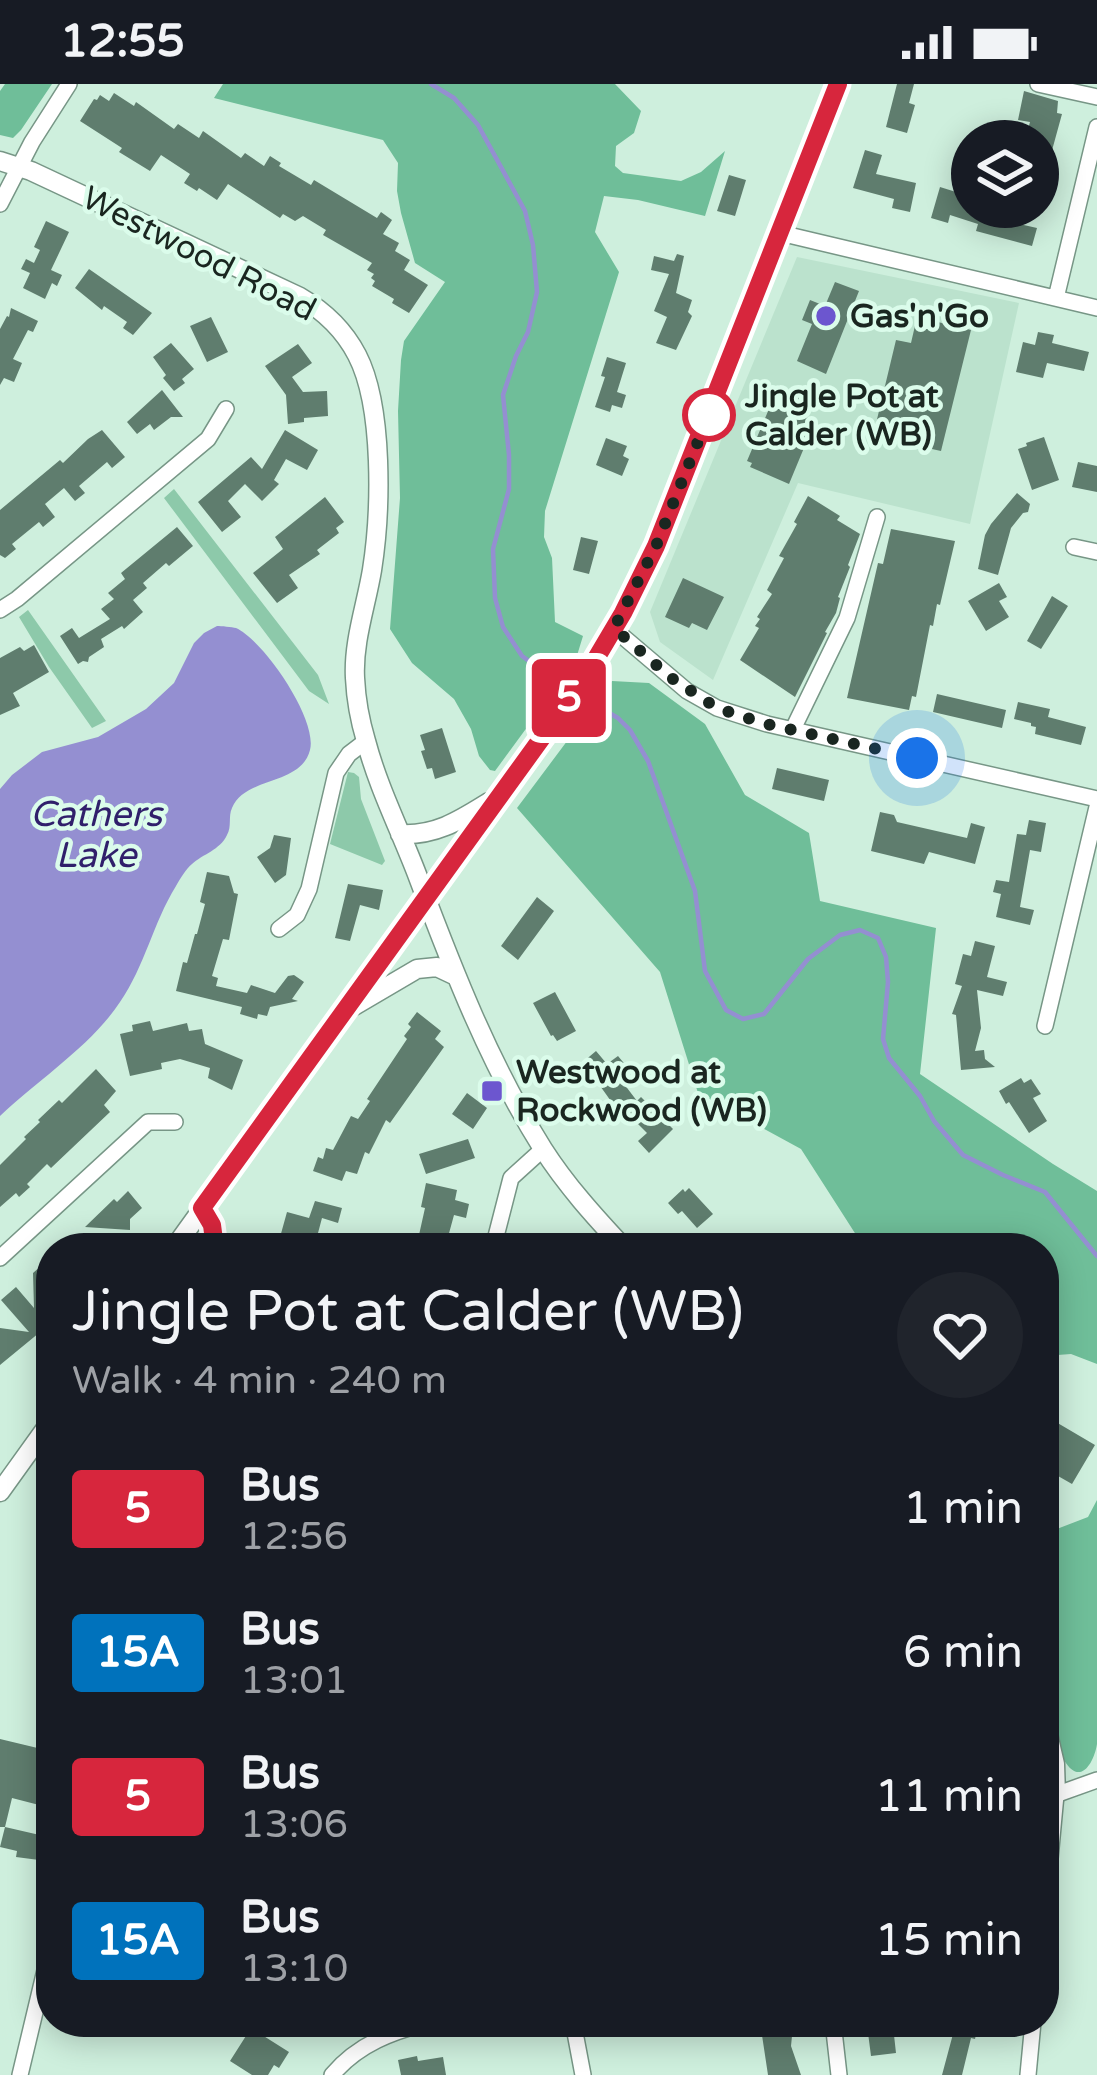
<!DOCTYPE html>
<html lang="en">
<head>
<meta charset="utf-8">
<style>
  :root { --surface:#171b24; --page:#20242c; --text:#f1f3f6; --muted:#9ea1a6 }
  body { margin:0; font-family:"Varela Round",sans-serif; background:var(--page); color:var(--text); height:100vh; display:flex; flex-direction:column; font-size:45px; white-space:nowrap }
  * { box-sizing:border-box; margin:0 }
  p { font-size:39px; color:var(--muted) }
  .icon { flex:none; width:66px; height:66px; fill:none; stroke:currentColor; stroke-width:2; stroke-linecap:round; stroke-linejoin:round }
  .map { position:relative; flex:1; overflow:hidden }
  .sheet { position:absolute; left:36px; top:1149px; width:1023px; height:804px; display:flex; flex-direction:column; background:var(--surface); border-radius:48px; box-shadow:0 6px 30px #0003 }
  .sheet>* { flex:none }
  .badge { padding:0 24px; border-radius:9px; font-size:42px; line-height:78px }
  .buttons { position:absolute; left:951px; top:36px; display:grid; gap:24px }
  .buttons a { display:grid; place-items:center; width:108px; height:108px; border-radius:50%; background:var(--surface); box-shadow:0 6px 30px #0003; font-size:60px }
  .you { position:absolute; width:60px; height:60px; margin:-30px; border:9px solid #fff; border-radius:50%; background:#1a73e8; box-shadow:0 0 0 18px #1a73e833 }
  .map>.badge { position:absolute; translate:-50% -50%; box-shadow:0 0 0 6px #fff }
  .round { display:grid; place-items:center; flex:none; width:126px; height:126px; border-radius:63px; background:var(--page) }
  .summary { display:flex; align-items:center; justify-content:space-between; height:204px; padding:0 36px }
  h1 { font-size:57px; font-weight:600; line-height:90px }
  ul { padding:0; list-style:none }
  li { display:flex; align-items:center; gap:36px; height:144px; padding:0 36px }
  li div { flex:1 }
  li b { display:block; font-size:45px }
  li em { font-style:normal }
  li .badge { min-width:132px; font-weight:700; text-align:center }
  .status { display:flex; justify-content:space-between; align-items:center; height:84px; padding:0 60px; background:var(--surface); direction:ltr }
  .status svg { height:33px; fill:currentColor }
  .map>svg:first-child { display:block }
</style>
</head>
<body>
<div class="status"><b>12:55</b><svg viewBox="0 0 49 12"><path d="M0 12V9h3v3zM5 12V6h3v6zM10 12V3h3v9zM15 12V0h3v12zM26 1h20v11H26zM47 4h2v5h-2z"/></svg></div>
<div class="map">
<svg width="1097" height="1991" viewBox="0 0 1097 1991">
  <rect width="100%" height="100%" fill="#ceefdd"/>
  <path fill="#bbe2cd" d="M797,173L1019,219L970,440L798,399L713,596L660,558L650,528Z"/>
  <path fill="#8dc9aa" d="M174,405L318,591L329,620L309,607L164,414Z
    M28,526L106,637L92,644L49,583L19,533Z
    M348,688L354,689L359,693L361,715L385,777L382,781L330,760Z"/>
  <path fill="#6fbe99" d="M5,0H52L21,46L13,54L0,51V7Z
    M223,0H615L641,27L634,49L616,62L615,82L623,89L681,97L701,88L725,67L705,132L638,116L604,112L595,148L619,188L545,427L544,453L552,474L555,538L583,552L575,578L495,687L490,686L479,672L471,645L454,615L412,579L390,545L400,414L398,327L401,276L404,257L445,198L415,179L401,129L397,107L398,79L383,56L214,14Z
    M612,597L649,599L705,640L745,711L809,749L820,817L936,844L920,990L1053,1080L1097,1107V1280L1071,1270L1044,1272V1164H870L860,1157L801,1065L698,1009L660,888L517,724Z
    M1097,1416V1660C1094,1679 1080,1703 1064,1676L1044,1599V1447L1049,1448L1088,1433Z"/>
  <path fill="#948fd1" d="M217,542C221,542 232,543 236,544C263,556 318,635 310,666C301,702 245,692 232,724C228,732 232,743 227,751C220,766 203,770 192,780C186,785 180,795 176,802C153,839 145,882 120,918C92,961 38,996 0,1032V705L12,691L42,668L98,653L146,625L174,599L194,559L204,549Z"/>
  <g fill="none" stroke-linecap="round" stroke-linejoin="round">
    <path stroke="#948fd1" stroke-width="4.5" d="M431,0L454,14L478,41L525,127L533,161L537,208L528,248L516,272L503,311L509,371V405L493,465L495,514L503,543L522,572L559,599
      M597,622L618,634L630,646L648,677L695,807L705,887L726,926L743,935L764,930L808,875L840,851L860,846L878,854L886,873L888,898L883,955L889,974L920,1012L934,1037L963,1071L1003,1091L1045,1108L1097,1172"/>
  </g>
  <path fill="#5f7d6e" d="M897,0H914L909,19L915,21L907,49L886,43Z
    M1024,7L1058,17L1057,29L1062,30L1051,70L1038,68V57H1025L1030,38L1018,36Z
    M114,9L134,22L136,18L174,45L178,40L199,54L203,47L241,74L245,69L264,82L270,72L281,79L279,82L311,101L314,96L377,134L381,128L392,136L383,150L399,159L395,167L410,176L404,186L428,201L409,229L392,219L394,215L372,202L375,197L371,194L374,190L367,186L372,179L323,151L326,146L303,132L295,137L283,130L280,134L228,100L217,116L199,104L197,107L184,99L190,90L161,71L150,87L119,68L122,64L80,37L94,15L97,16L100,11L109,17Z
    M865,66L882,71L876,90L916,99L910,128L892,124L894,115L853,104Z
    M729,91L746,96L735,132L717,127Z
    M940,103L972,113V123H996L993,134L1037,144L1032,162L976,147L978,140L950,131L948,139L931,134Z
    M46,137L69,148L51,186L62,191L57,202L52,199L45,215L23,204L30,189L21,185L26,175L34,179L40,166L34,163Z
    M677,170L684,172L676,209L692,216L688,228L692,232L676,266L656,259L667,233L654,227L669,190L651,186L654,172L674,177Z
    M89,185L152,229L133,251L123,244L127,238L104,222L102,226L75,204Z
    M835,198L859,207L826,290L797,277L812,240L802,236L810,216L825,222Z
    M11,224L38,237L33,248L28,246L13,275L22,279L14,298L4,294L0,301V245L7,232L9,233Z
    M211,233L228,268L207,278L190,242Z
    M917,233L971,246L941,367L873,352L896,256L911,259Z
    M1038,248L1054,251L1052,259L1089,268L1084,287L1047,279L1043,294L1016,288L1023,258L1035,261Z
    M171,259L194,285L182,295L185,299L174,307L163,294L166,291L153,273Z
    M298,260L312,279L292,293L303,308L327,307L328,332L304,334V338L288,340L286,311L265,282Z
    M607,273L626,279L617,308L626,311L622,324L612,321L610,328L595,323L605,293L601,292Z
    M779,301L815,316L803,344L811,347L789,400L750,383L752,379L747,377Z
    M162,306L183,333H171L154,346L150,340L137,350L127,338Z
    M102,346L125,373L112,384L107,378L79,402L85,409L75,417L64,404L45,420L55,433L43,443L39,438L12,460L16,465L5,474L0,471V426L60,376L63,379L88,355Z
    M285,346L318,366L307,386L286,375L274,396L279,400L262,417L245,400L228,417L241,433L222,448L198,418L251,373L262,385Z
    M1044,353L1059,396L1032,406L1018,365L1027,362L1026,359Z
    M606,354L627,362L623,372L629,375L622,392L596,381Z
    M1078,378L1097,382V408L1072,403Z
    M1017,409L1030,420L1028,428L1023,429L1011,444L998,491L978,485L985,451L991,440Z
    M808,412L840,432L837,436L860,450L848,481L850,483L838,513L840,514L836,529L825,548L827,549L795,613L740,576L759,544L755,542L760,535L757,533L772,510L767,506L784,474L779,472L797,440L794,438Z
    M325,413L344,438L336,444L339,449L317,466L320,470L289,491L298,504L277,519L253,489L283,465L275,453Z
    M177,443L193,462L169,482L166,479L143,499L147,504L133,516L143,528L124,545L122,542L101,555L104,563L89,573L88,578L83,577L78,580L60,552L72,544L79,554L110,535L101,525L114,515L108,509L125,495L121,489Z
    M891,445L955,457L940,521L937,520L933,542L930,541L916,613L912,612L909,626L847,614L878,479L883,480Z
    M581,453L598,457L589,490L573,486Z
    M683,494L724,513L707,546L692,539L689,544L665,533Z
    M999,499L1007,513L999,517L1009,533L986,547L968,517Z
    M1052,512L1068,522L1041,565L1027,557Z
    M34,561L49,588L13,609L20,622L0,631V574L20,563L24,567Z
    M937,610L1006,626L1002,644L933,628Z
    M1018,618L1050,625L1048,633L1086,643L1081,661L1035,650L1036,643L1031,642V639L1014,635Z
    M442,644L456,688L435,695L432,684L427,685L421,667L425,666L420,651Z
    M777,684L829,696L824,717L772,705Z
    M880,728L894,731L897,738L967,754L971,739L985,743L975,780L929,768L924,780L871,767Z
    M1029,736L1046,739L1041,768L1030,766L1020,823L1034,826L1030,841L996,833L1001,810L993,808L996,796L1009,798L1017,750L1026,751Z
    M274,751L291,754L286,791L275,799L257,773L270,764Z
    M207,788L229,792L234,809L238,810L229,856L223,855L212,892L218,894L216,902L247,909L251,901L275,909L288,892L294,891L304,898L292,915L298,917L270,923L267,932L258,930L257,935L240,930L242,923L176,907L183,878L187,879L195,850H197L205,820L200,818Z
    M348,800L383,806L379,826L360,821L350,857L335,854Z
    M537,813L554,827L518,876L501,862Z
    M975,857L995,862L987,893L1007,898L1003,912L977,906L981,944L975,967L984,966L985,975L995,983L961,986L956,931L952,930L962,902L955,900L963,870L971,872Z
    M555,908L576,947L557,957L553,951L551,952L533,919Z
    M417,928L441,947L435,955L444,963L390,1039L386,1036L369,1070L365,1068L357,1090L346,1087L342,1097L313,1087L318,1073L323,1075L326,1064L333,1066L351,1032L358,1035L370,1017L367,1015L407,955L404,952L411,943L408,940Z
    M150,937L153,947L187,939L189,947L202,945L205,960L243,976L232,1006L208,994L210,984L180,975L161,979L162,985L130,992L120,950L133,947L132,941Z
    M596,967L607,980L618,972L628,984L618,992L637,1017L641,1013L673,1045L649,1069L638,1057L647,1049L616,1018L613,1020L583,978Z
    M96,985L116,1007L104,1021L110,1028L51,1084L47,1080L27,1100L30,1103L19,1113L16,1109L0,1123V1081L26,1055L24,1053L40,1038L38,1036L59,1016L62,1019Z
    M1021,994L1024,999L1031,995L1041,1010L1033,1014L1047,1037L1029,1049L1009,1018L1006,1020L999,1007Z
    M467,1009L487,1024L473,1045L452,1030Z
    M468,1055L475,1074L426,1090L419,1070Z
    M426,1099L457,1106L455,1116L469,1120L466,1134L454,1131L445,1164L417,1160L425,1124L421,1123Z
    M689,1104L713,1130L697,1144L682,1127L678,1130L668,1119L683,1105L685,1108Z
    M128,1107L142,1124L130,1135V1146L85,1143L114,1115L117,1118Z
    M315,1117L342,1124L338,1139L322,1134L314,1164H277L287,1128L309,1134Z
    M51,1173V1221L37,1235L45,1244L0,1281V1244L29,1248L1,1216L16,1203L34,1224L33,1189Z
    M1044,1331L1095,1361L1072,1400L1044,1384Z
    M0,1655L50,1667L42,1702L48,1703L43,1722L12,1714L5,1743H0Z
    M5,1743L44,1752L39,1776L16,1773L17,1767L0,1763Z
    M760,1938H796L797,1952H792L791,1962L801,1991H768Z
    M926,1938H967L978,1941L975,1955L971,1954L962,1991H942L953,1950L925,1942Z
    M883,1940V1943L893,1942L896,1969L871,1972L867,1941Z
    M251,1944L289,1968L279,1984L274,1981L268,1991H252L230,1977Z
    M417,1972L418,1977L443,1973L446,1991H401L398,1976Z"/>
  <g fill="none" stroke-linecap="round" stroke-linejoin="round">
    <defs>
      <path id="minor" d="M1038,0L1097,13
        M0,120L32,58L69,0
        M780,149L1097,224
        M1056,214L1097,43
        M1074,463L1097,468
        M0,526L17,515L208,355L226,325
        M614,545L687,607L717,624L767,640L1097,715
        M793,645L847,534L877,433
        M279,845L297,831L309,805L336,689L349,670L366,657
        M1045,942L1097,723
        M202,1124L212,1141L215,1164
        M493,1164L511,1094L543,1065
        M0,1174L148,1038H175
        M1044,1715L1097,1696
        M1044,1838L1056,1711
        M573,1938L583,1991
        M833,1938L839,1991
        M20,1991L51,1861
        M332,1991C358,1960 393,1947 431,1938
        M1028,1991L1033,1938"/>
      <path id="tertiary" d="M0,77L31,87L300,213C324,227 344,246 357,271C384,323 381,429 372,486C366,522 353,558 355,594C356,615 360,637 366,657C378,703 401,748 418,793C453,886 490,981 543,1065C566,1101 595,1133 624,1164
        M400,750C436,752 460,736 489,718
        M354,922L417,885L437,883L456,892
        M174,1164L549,644L594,578L656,462L838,0
        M0,1408L51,1337
        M1044,1633L1055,1680L1056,1711"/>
    </defs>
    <use href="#minor" stroke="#779686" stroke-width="18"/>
    <use href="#tertiary" stroke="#779686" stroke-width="21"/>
    <use href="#minor" stroke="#fff" stroke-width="15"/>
    <use href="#tertiary" stroke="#fff" stroke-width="18"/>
  </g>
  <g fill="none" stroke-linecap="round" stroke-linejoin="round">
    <defs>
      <path id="line" d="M215,1164L212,1141L202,1124L549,644L594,578L623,529L656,462L838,0"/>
    </defs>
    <use href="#line" stroke="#fff" stroke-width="27"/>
    <use href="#line" stroke="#d7263d" stroke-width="18"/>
    <path stroke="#1a2620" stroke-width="12" stroke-dasharray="0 21.6" d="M709,331L711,325L656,462L614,544L670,593L717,624L766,640L917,674"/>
  </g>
  <g fill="#6c56cf" stroke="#dbfceb" stroke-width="4.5">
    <circle cx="826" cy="232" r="12"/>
    <rect x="480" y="995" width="24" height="24" rx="6"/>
  </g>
  <circle fill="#fff" stroke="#d7263d" stroke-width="6" cx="709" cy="331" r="24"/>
  <g text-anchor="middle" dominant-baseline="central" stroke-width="9" stroke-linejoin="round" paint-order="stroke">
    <g font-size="33" fill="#1a2620" stroke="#dbfceb">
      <text transform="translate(199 170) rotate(27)">Westwood Road</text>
    </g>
    <g font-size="33" font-weight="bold" fill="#1a2620" stroke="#dbfceb" text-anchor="start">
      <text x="850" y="232">Gas'n'Go</text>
      <text x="516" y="988">Westwood at<tspan x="516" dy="38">Rockwood (WB)</tspan></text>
    </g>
    <g font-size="33" font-weight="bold" fill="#1a2620" stroke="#dbfceb" text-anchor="start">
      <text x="745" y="312">Jingle Pot at<tspan x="745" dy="38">Calder (WB)</tspan></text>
    </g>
    <g font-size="36" font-style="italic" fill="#301f6b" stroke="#dbfceb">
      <text x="96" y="730">Cathers<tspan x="96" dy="41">Lake</tspan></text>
    </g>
  </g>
</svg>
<div class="buttons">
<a><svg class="icon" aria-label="layers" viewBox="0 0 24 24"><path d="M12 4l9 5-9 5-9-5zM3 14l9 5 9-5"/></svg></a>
</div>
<div class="you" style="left:917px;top:674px"></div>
<b class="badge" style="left:569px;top:614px;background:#d7263d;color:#fff">5</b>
<section class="sheet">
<div class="summary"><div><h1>Jingle Pot at Calder (WB)</h1><p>Walk · 4 min · 240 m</p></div><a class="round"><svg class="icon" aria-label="heart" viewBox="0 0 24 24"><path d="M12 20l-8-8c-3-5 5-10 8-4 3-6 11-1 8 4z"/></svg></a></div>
<ul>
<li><span class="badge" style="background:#d7263d;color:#fff">5</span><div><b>Bus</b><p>12:56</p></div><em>1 min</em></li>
<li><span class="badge" style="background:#0072bc;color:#fff">15A</span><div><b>Bus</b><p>13:01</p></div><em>6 min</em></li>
<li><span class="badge" style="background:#d7263d;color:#fff">5</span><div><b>Bus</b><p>13:06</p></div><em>11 min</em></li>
<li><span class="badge" style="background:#0072bc;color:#fff">15A</span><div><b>Bus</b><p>13:10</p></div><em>15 min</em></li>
</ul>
</section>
</div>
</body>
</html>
